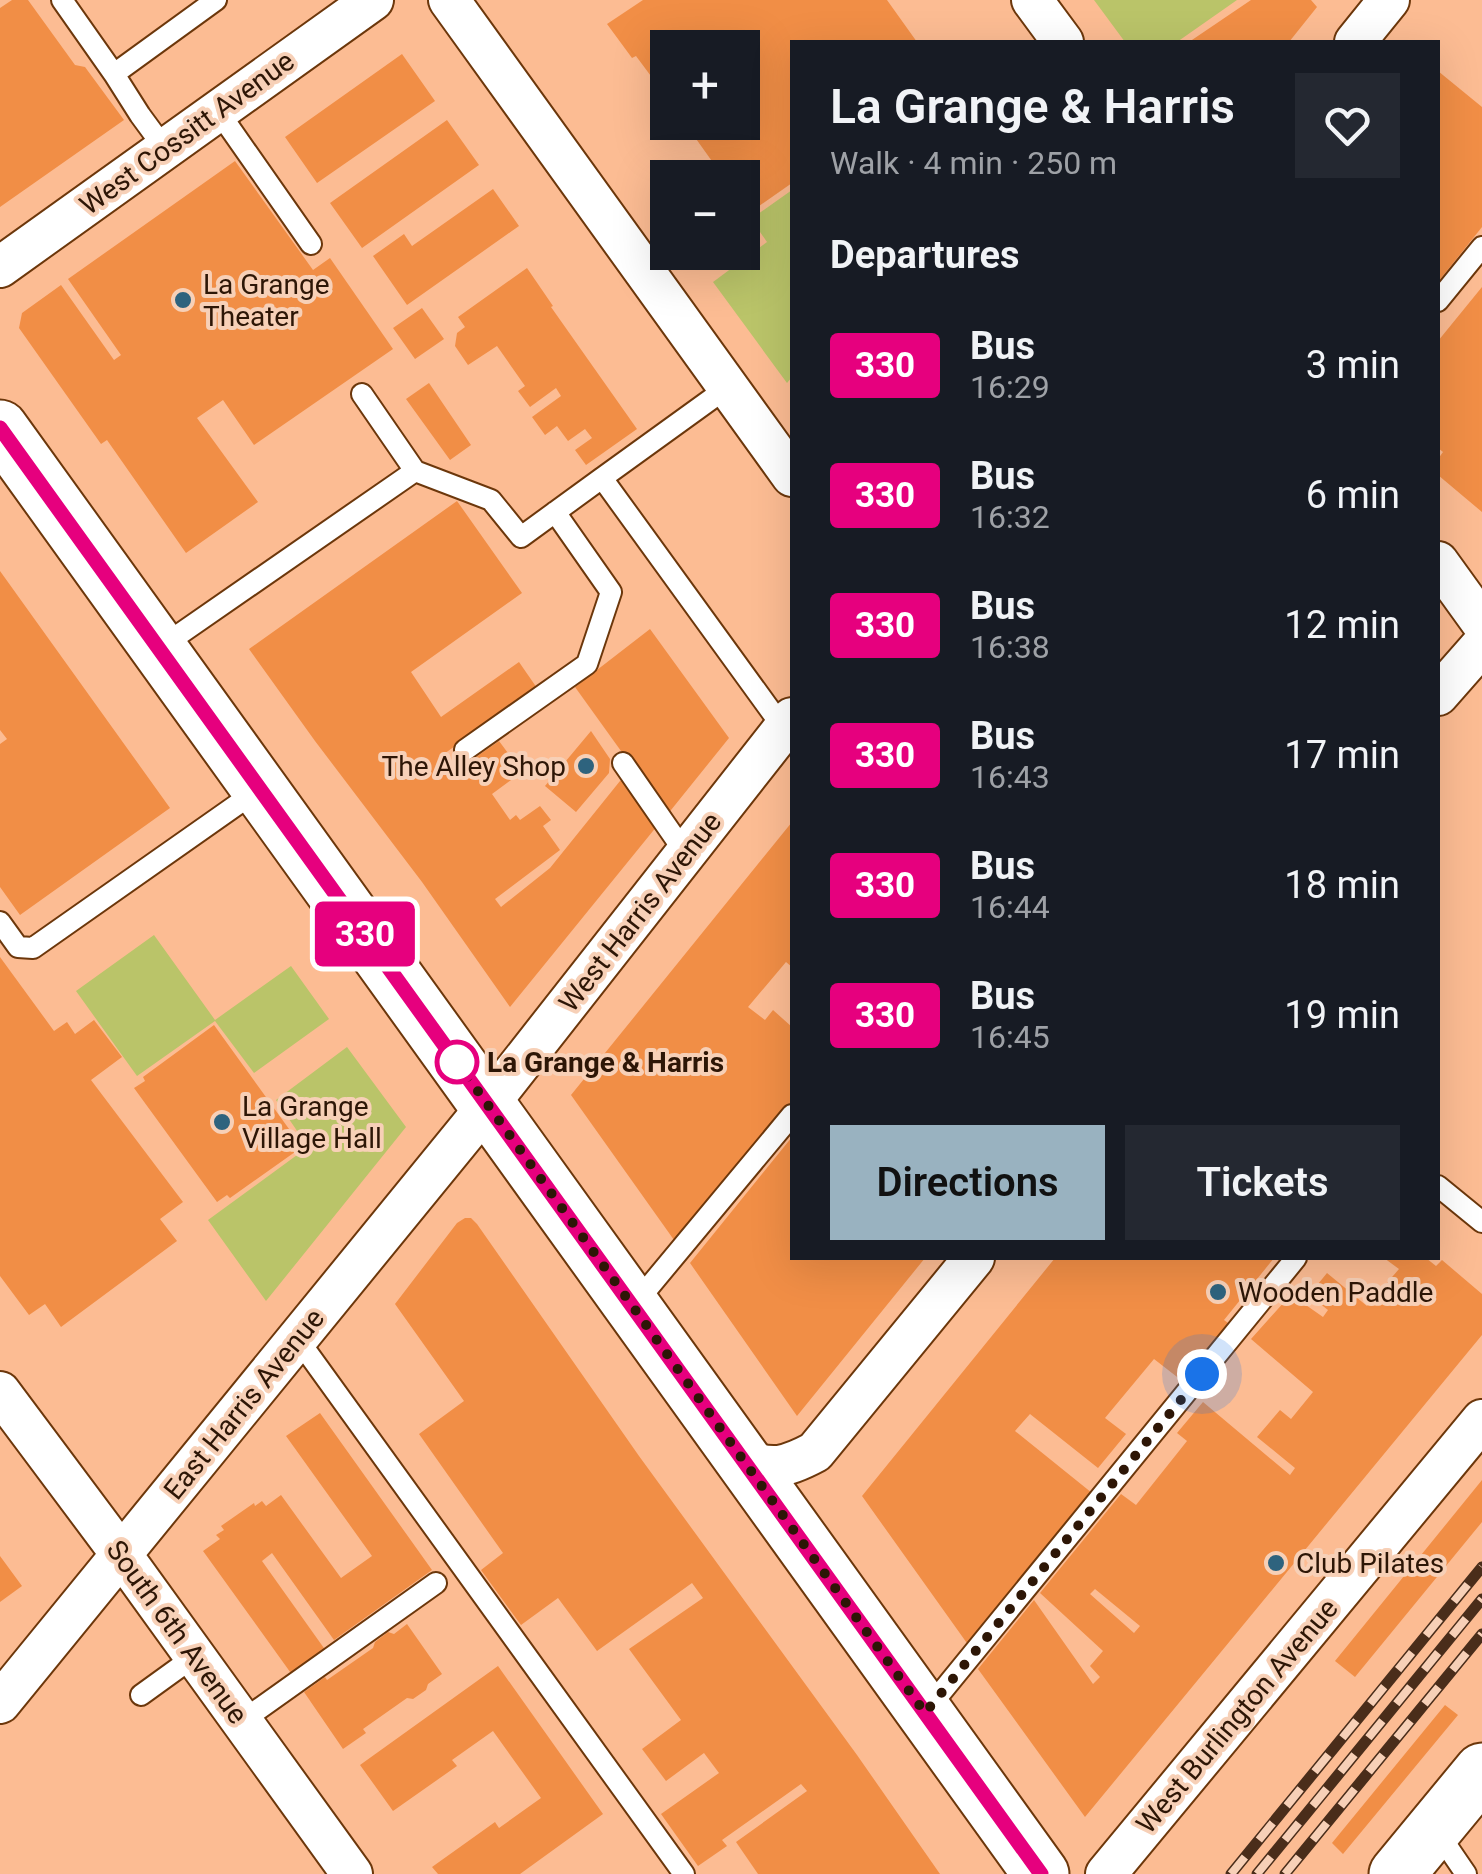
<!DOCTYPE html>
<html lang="en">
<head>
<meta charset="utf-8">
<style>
  :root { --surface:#171b24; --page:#242831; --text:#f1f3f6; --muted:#9ea1a6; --accent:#99b2c0 }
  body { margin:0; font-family:Roboto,sans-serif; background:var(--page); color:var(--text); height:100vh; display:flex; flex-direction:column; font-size:38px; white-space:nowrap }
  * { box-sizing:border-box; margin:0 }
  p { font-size:32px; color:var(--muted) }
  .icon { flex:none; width:55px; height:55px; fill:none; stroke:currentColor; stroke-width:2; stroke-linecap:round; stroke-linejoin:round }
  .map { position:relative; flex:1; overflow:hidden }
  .drawer { position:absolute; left:790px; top:40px; width:650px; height:1220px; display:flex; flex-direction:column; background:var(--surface); border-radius:0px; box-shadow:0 10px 40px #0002 }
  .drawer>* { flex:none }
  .badge { padding:0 20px; border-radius:8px; font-size:35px; line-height:65px }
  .fabs { position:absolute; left:650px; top:30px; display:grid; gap:20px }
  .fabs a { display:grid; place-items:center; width:110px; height:110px; border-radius:0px; background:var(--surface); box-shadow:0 10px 40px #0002; font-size:50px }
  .you { position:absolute; width:50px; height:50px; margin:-25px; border:8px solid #fff; border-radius:50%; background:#1a73e8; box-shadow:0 0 0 15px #1a73e833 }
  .map>.badge { position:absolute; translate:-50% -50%; box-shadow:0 0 0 5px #fff }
  h2 { padding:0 40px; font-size:38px; line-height:90px }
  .round { display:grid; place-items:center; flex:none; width:105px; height:105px; border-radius:0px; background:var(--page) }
  .summary { display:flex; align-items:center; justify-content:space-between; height:170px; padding:0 40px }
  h1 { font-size:48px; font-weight:600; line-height:75px }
  .primary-button { display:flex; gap:20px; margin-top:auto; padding:20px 40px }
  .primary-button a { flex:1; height:115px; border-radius:0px; background:var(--accent); color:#111; font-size:40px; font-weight:600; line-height:115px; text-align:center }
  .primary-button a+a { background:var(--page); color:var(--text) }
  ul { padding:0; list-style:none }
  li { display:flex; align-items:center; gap:30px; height:130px; padding:0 40px }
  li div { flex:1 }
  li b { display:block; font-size:38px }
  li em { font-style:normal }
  li .badge { min-width:110px; font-weight:700; text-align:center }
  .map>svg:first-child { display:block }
</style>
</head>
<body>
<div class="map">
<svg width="1482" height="1874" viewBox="0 0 1482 1874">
  <rect width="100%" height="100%" fill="#fcbc93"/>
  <path fill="#bac469" d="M1094,0H1237L1177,42H1125Z
    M792,190V377L787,383L713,282L767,242L751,219Z
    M154,935L215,1020L291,966L329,1019L254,1073L215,1021L137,1076L76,991Z
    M347,1047L406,1127L266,1301L208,1220L308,1147L276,1100Z"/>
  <path fill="#f18e46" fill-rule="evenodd" d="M12,0H28L75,65L85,67L124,120L0,207V8Z
    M643,0H887L917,42H792V183L752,211L742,198V178H724L684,122H742V48H668V99L636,56L632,58L607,24Z
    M1251,0H1311L1317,7L1289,42H1189Z
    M402,54L435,101L317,183L285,137Z
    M1438,71L1482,107V227L1438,282Z
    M447,120L479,165L362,248L330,203Z
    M235,161L313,270L330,258L393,349L254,445L223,400L197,418L258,502L186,553L107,440L101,444L19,328L22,313L61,285L114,360L121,355L68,279Z
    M493,189L519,226L407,305L373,256L404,234L412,246Z
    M527,268L553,306L551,307L637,429L586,465L575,450L592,438L585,429L568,441L557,426L545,435L532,417L561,396L556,388L530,407L518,391L525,386L497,346L468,365L455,346L457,333L465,327L458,317Z
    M1482,287V512L1438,475V459L1443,452L1438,448V341Z
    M422,308L444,339L415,359L393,328Z
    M429,383L471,445L450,460L406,399Z
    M457,501L522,593L411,672L441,717L519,662L537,688L441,756L453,773L499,741L522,772L492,794L510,820L516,815L520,820L540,806L551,820L543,826L560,850L495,899L501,907L550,868L620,781H627L657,826L510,1007L422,882L315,741L249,649Z
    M0,571L170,808L20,915L0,887V744L7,739L0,730Z
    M650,629L729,738L667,815L575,687Z
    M591,731L610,759L609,773L576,812L545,786Z
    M792,822V967L786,962L748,1007L765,1020L773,1010L792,1027V1104L674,1240L571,1095Z
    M0,957L54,1031L67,1022L75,1034L94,1020L122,1057L91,1080L183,1202L160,1219L177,1241L61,1327L45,1304L29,1315L0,1276Z
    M214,1025L302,1147L230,1198L227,1195L217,1202L134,1088L145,1081L143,1077Z
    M792,1137V1258H925L797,1416L690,1263Z
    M465,1218H471L477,1224L639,1456L857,1755L940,1874H758L736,1842L807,1791L801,1784L722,1840L727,1846L698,1866L661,1814L719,1773L704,1753L666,1781L642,1749L681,1720L629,1649L703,1598L692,1583L597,1651L558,1598L521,1625L481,1570L503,1553L419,1434L464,1401L395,1304L457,1223Z
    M1055,1258H1274L1224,1320L1228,1323L1181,1380L1154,1359L1105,1418L1126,1434L1098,1468L1030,1414L1015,1431L1092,1493L969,1646L862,1496Z
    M1384,1258H1426L1436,1266L1442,1260L1482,1294V1335L1085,1817L978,1669L1034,1600L1093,1684L1100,1677L1090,1666L1103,1651L1040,1593L1121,1494L1136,1505L1187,1441L1177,1433L1203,1402L1290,1475L1295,1468L1257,1437L1280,1410L1291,1419L1313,1392L1251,1339L1286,1300L1303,1303L1323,1317L1328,1310L1309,1295L1327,1273L1367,1306L1399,1269ZM1095,1589L1140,1626L1134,1633L1090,1594Z
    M320,1413L432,1570L334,1640L272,1553L262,1561L326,1651L293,1676L203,1551L220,1539L216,1535L224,1530L221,1526L254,1503L255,1506L262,1501L266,1506L281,1495L341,1578L372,1556L286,1436Z
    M1482,1480V1522L1355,1677L1335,1661Z
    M0,1556L22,1586L0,1602Z
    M407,1624L442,1674L428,1684L426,1690L413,1699L407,1698L363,1729L366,1733L343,1749L304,1692L325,1677L327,1680L373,1648L375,1642L388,1632L394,1634Z
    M498,1666L603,1814L520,1874H438L432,1867L495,1822L499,1828L541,1798L493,1731L452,1760L457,1766L393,1811L360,1765Z
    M1445,1705L1458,1715L1343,1854L1332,1843Z"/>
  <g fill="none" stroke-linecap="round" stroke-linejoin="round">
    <defs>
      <path id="lane" d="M62,0L114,74
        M218,111L311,244
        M165,149L140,115L114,74L216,0
        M1438,301L1482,247
        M728,387L602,478L784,729
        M362,394L415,471
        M161,647L415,471L491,500L521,537L602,478
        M465,750L587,664L611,592L555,512
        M623,763L686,854
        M0,922L18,947L33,948L258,790
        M1438,1186L1482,1222
        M634,1305L792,1115
        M297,1338L684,1874
        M141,1695L195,1656
        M926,1711L1296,1258
        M242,1721L436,1583
        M1436,1830L1466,1874"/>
      <path id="street" d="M449,0L792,476
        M1032,0L1063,42
        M1355,42L1389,0
        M0,267L373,0
        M1438,562L1482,623
        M1438,695L1482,645
        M0,1392L121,1554L352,1874
        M741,1460C774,1470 785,1468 815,1452L974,1258
        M0,1703L488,1105L792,718
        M1106,1874L1482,1420"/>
      <path id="secondary" d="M1397,1874L1482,1771"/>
      <path id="primary" d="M0,428L1041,1874"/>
    </defs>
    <use href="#lane" stroke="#6c370b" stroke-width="24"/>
    <use href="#street" stroke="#6c370b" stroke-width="44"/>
    <use href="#secondary" stroke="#6c370b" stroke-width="59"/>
    <use href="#primary" stroke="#6c370b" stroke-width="59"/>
    <use href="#lane" stroke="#fff" stroke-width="20"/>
    <use href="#street" stroke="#fff" stroke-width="40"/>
    <use href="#secondary" stroke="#fff" stroke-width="55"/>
    <use href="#primary" stroke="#fff" stroke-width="55"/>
    <defs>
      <path id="rail" d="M1231,1874L1482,1567
        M1257,1874L1482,1599
        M1285,1874L1482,1634"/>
    </defs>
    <use href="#rail" stroke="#4a2d1a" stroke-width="11"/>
    <use href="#rail" stroke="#f7d0b7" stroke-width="8" stroke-dasharray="22" stroke-linecap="butt"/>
  </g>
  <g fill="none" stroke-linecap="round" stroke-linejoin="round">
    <defs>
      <path id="line" d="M0,428L1041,1874"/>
    </defs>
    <use href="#line" stroke="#fff" stroke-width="22"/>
    <use href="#line" stroke="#e6007e" stroke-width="15"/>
    <path stroke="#2d1606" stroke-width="10" stroke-dasharray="0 18" d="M457,1062L925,1713L1202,1374"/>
  </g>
  <g fill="#2e637e" stroke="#f7d0b7" stroke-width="4">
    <circle cx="183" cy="300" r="10"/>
    <circle cx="586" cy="766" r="10"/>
    <circle cx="222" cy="1122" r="10"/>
    <circle cx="1218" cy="1292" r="10"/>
    <circle cx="1276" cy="1563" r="10"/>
  </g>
  <circle fill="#fff" stroke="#e6007e" stroke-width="5" cx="457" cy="1062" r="20"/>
  <g text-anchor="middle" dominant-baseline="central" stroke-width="8" stroke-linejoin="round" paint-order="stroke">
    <g font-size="28" fill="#2d1606" stroke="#f7d0b7">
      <text transform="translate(187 133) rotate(-36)">West Cossitt Avenue</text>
      <text transform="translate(640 912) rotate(-52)">West Harris Avenue</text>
      <text transform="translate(244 1404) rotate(-51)">East Harris Avenue</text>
      <text transform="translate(177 1632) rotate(54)">South 6th Avenue</text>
      <text transform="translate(1237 1716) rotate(-50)">West Burlington Avenue</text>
    </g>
    <g font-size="28" fill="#2d1606" stroke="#f7d0b7" text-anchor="start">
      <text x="203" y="284">La Grange<tspan x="203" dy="32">Theater</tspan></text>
      <text x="566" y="766" text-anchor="end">The Alley Shop</text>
      <text x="242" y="1106">La Grange<tspan x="242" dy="32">Village Hall</tspan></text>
      <text x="1238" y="1292">Wooden Paddle</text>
      <text x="1296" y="1563">Club Pilates</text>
    </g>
    <g font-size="28" font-weight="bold" fill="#2d1606" stroke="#f7d0b7" text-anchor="start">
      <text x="487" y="1062">La Grange &amp; Harris</text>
    </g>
  </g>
</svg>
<div class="fabs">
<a>+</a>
<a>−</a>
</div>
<div class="you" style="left:1202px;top:1374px"></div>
<b class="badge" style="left:365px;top:934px;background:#e6007e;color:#fff">330</b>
<section class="drawer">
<div class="summary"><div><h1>La Grange &amp; Harris</h1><p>Walk · 4 min · 250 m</p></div><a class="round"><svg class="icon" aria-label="heart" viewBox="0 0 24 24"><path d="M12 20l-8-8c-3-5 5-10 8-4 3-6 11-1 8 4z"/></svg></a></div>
<h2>Departures</h2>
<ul>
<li><span class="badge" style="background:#e6007e;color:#fff">330</span><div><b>Bus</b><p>16:29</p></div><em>3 min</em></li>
<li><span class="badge" style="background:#e6007e;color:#fff">330</span><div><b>Bus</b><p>16:32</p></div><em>6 min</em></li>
<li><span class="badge" style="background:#e6007e;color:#fff">330</span><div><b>Bus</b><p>16:38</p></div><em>12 min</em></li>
<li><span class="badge" style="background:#e6007e;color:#fff">330</span><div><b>Bus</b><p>16:43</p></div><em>17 min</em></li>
<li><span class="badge" style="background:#e6007e;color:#fff">330</span><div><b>Bus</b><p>16:44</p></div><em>18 min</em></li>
<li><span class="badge" style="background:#e6007e;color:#fff">330</span><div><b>Bus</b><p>16:45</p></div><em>19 min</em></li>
</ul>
<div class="primary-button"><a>Directions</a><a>Tickets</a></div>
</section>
</div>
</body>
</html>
